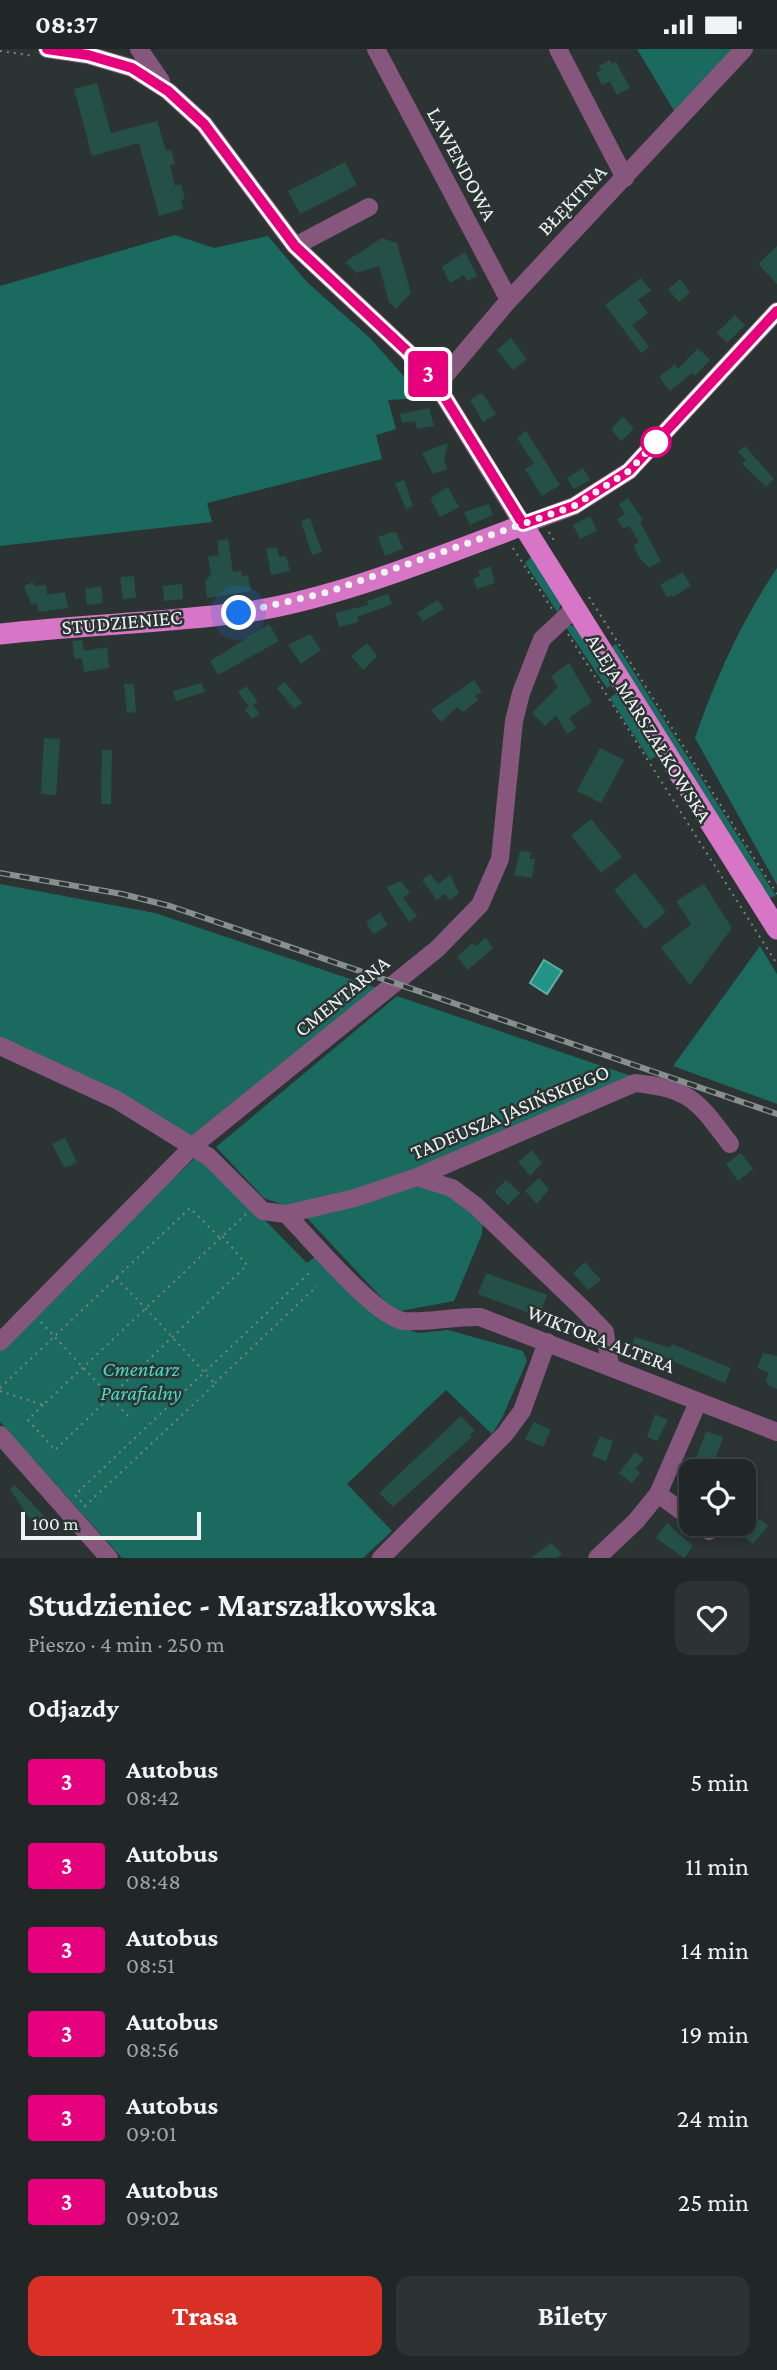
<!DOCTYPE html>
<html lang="pl">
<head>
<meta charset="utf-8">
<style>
  :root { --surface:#202726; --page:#2d3332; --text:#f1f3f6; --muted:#a2a5a7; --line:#3d4443; --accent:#d93025 }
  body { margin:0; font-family:"Crimson Pro",serif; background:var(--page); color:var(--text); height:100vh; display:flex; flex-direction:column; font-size:26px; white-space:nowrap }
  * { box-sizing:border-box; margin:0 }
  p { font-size:23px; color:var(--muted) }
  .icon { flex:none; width:38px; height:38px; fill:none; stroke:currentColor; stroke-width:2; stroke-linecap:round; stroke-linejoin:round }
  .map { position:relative; height:1509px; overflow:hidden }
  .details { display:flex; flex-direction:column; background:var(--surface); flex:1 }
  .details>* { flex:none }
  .badge { padding:0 14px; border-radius:5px; font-size:24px; line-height:46px }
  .controls { position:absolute; left:679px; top:1410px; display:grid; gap:14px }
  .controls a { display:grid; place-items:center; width:77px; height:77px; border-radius:14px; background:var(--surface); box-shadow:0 4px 10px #0003,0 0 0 2px var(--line); font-size:35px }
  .scale { position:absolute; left:21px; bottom:18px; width:180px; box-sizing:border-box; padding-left:7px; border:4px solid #edf3f1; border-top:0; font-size:19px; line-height:24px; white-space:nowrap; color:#edf3f1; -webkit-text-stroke:5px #2b3432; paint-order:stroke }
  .you { position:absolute; width:35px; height:35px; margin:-18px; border:5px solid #fff; border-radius:50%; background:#1a73e8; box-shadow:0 0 0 10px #1a73e833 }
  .map>.badge { position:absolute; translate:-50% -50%; box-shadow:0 0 0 4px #fff }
  h2 { padding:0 28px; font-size:26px; line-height:63px }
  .round { display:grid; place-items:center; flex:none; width:74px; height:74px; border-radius:14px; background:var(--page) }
  .summary { display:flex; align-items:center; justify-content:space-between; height:119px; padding:0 28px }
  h1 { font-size:33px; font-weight:700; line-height:52px }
  .primary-button { display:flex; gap:14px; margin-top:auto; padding:14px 28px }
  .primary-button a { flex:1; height:80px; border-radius:14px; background:var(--accent); color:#fff; font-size:28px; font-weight:700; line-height:80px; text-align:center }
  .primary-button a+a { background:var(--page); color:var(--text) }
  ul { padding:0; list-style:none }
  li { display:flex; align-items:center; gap:21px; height:84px; padding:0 28px }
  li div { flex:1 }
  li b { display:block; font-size:26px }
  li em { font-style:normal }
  li .badge { min-width:77px; font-weight:700; text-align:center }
  .status { display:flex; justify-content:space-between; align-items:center; height:49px; padding:0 35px; background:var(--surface); direction:ltr }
  .status svg { height:19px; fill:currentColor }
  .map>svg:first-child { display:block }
</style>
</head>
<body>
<div class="status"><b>08:37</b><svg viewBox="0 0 49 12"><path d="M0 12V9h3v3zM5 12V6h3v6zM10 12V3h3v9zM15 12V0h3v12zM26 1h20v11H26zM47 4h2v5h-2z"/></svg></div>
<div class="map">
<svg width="777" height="1509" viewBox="0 0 777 1509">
  <rect width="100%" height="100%" fill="#2b3432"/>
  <path fill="#1a6a5f" d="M637,0H731L732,1L676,65Z
    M175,186L214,199L268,187L307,233L371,290L423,349L388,351L396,380L376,386L382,410L207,454L212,473L0,497V237Z
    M533,506L561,554L558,564L525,514Z
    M571,576L576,578L612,636L607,639L565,577Z
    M616,595L776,847L769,849L610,599Z
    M617,644L657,707L650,711L610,649Z
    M0,835L155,864L380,940L191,1089L0,992Z
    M397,947L637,1029L362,1141L289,1158L264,1149L216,1098Z
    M194,1110H205L307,1214L319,1205L383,1273L418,1284L448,1281L523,1302L527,1312L502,1369L492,1385L446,1341L347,1435L392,1482L363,1509H122L0,1373V1296Z
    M417,1135L440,1140L483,1171L482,1185L454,1252L395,1263L305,1167Z"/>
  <path fill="#1d6a5f" d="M777,519V836L695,689C716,628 741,573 777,519Z
    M760,897L777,925V1055L673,1017Z"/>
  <path fill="#219485" stroke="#5eb0a5" stroke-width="2" d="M544,911L562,922L547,945L530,934Z"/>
  <path fill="#245048" d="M610,11L612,15L616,13L630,39L617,46L610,32L602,36L596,24L601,21L599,17Z
    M97,34L111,84L157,72L166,102L171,101L175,115L170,116L175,137L181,135L185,150L181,151L183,160L159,167L139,94L92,107L74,40Z
    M345,113L357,136L300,165L288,142Z
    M382,189L397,194L411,244L396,260L389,253L379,217L356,224L345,213Z
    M777,197V235L758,215Z
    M465,203L477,227L467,232L464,226L450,234L442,218Z
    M641,229L651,242L638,251L648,264L632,276L649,298L641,304L605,256Z
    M680,230L690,243L679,253L668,240Z
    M735,266L745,276L727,294L717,284Z
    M511,289L527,310L513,321L497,301Z
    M698,299L710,311L695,327L692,324L670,342L659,328L675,315L678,320Z
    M482,344L496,365L483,373L470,351Z
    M429,359L434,377L417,380L415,372L402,374L400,365Z
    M623,367L634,380L621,392L611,380Z
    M526,382L560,436L542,447L525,420L534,415L517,389Z
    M448,394L444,411L447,420L433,425L422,404Z
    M745,397L774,430L766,438L742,415L746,411L738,403Z
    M583,419L590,431L574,440L567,429Z
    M404,431L413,457L406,460L395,434Z
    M448,438L459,458L440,468L430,449Z
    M628,449L643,471L640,473L661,512L649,519L638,507L634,496L639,493L629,477L623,479L617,470L625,465L619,455Z
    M489,455L493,466L470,476L464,463Z
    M590,467L597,482L580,490L573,476Z
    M310,469L322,503L312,506L301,472Z
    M392,483L397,484L403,500L385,507L378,488Z
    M228,490L233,523L241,522L242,527L248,526L251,542L207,549L205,532L211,526L208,508L219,506L217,492Z
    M277,498L279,508L286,507L290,522L271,526L266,500Z
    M490,517L495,534L477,540L473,530L480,527L478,522Z
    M683,523L691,537L673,548L672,546L667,548L660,536Z
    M134,527L136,549L123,550L120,528Z
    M33,533L34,537L46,536L47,546L65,543L68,559L39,563L36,554L32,556L24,537Z
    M182,535L183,550L164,552L163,537Z
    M101,537L103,554L87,556L85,540Z
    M388,545L392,555L357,568L358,573L339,578L335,564L368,556L367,552Z
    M438,551L444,560L423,572L417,564Z
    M269,575L279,592L218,626L210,612Z
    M310,585L321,601L301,615L288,596Z
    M82,591L84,602L107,598L109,619L84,623L82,609L75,610L72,592Z
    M367,594L377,607L363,621L351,607Z
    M569,614L592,653L569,669L576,679L567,685L556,667L545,677L532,664L558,638L551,627Z
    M474,631L482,643L475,647L478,651L463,663L457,658L441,673L431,661Z
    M285,633L302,654L294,660L277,639Z
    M202,634L205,643L176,652L173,642Z
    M124,635H134L136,663L127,664Z
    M246,637L258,653L253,656L260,665L252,670L245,661L249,658L238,643Z
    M44,689L60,690L56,746L41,745Z
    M600,699L624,711L601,754L577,742Z
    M102,701H112L111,755H101Z
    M591,770L622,808L601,824L571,786Z
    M520,802L531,803L530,810H535L532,829L514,826Z
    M635,824L666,863L645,880L614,841Z
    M430,825L438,835L450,826L459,844L450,851L445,845L437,851L422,831Z
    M401,832L410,844L403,849L417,867L409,873L386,838Z
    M704,835L732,879L690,936L661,899L691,875L676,852Z
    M380,863L388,876L373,885L366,873Z
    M486,889L493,899L468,921L457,908L472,894L475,897Z
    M65,1089L77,1113L68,1118H64L52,1095Z
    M532,1101L542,1114L530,1127L518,1113Z
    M741,1104L753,1120L738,1132L726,1115Z
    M539,1129L549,1140L537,1155L525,1142Z
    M506,1131L520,1144L508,1156L494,1143Z
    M585,1213L601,1231L588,1241L573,1224Z
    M486,1224L547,1246L539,1268L478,1245Z
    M635,1288L670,1299L672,1295L731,1319L725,1334L653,1304L651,1309L630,1302Z
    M763,1304L777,1307V1340L769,1337L766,1332L769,1324L757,1319Z
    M655,1365L668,1371L657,1392L647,1388Z
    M461,1367L475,1382L470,1386L472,1388L393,1458L379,1444Z
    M534,1373L551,1381L543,1398L525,1390Z
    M706,1382L723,1388L711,1422L694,1415Z
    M600,1387L613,1392L606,1412L592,1407Z
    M635,1403L644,1410L635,1420L640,1424L632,1434L619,1424Z
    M15,1436L44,1467L33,1475L10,1440Z
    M746,1468L755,1476L760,1470L768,1477L753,1495L736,1480L744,1475Z
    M667,1474L693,1497L684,1509L656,1489Z
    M551,1494L562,1505L557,1509H531Z"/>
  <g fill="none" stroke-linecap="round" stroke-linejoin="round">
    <path stroke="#7c8482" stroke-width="2" stroke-dasharray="2 5" stroke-linecap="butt" d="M0,2L34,7
      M549,483L555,493
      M513,499L552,560
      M589,548L777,845
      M568,585L777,915
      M116,1229C150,1263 182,1299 215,1335L85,1457L75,1446L310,1223
      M41,1273L128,1367
      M215,1334L317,1237
      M0,1339L190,1159L219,1188
      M0,1342L43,1356L246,1165
      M43,1356L28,1371L55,1401L247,1216L222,1187"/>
    <path stroke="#86567c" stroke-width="18" d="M47,0L88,6L132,19L168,42L204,75L295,197L407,302L437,336L523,476L574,457L629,422L777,262
      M139,0L161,32
      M376,0L509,251
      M558,0L625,129
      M295,197L369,158
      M437,336L509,251L744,0
      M0,997L117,1051L209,1108L263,1162L286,1165C309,1188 376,1269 404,1272C429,1274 455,1267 480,1268L777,1383
      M417,1128L452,1139L476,1157L583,1260L605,1283L610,1317
      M286,1165L355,1149L417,1128L635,1034C691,1040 697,1051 730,1095
      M0,1293L193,1097L437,900L480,856L500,810L514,672L521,644L542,590L574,560
      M0,1386L109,1509
      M658,1445L691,1469
      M700,1475L709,1482
      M381,1509L505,1385L522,1362L547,1293
      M597,1509L636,1472L658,1445L698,1353"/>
    <path stroke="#d775c6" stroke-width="21" d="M0,585C79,576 160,574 239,564C328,553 438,508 523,476L777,880"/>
    <defs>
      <path id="rail" d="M0,824L122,845L170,857L777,1065"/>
    </defs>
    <use href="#rail" stroke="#88908e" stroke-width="6"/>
    <use href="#rail" stroke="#2b3432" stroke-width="3.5" stroke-dasharray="10" stroke-linecap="butt"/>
  </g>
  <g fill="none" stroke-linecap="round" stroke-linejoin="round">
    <defs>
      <path id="line" d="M47,0L88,6L132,19L168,42L204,75L295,197L407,302L437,336L523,475L574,457L629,422L777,262"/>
    </defs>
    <use href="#line" stroke="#fff" stroke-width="16"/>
    <use href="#line" stroke="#e6007e" stroke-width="10"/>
    <path stroke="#edf3f1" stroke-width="7" stroke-dasharray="0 12.6" d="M239,564L328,543L574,457L629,422L656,393"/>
  </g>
  <circle fill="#fff" stroke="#e6007e" stroke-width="3.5" cx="656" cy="393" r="14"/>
  <g text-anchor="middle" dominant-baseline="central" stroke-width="5" stroke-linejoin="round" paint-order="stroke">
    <g font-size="21" fill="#edf3f1" stroke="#2b3432">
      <text transform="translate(462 115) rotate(62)">LAWENDOWA</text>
      <text transform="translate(572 151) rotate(-46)">BŁĘKITNA</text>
      <text transform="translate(122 573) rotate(-5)">STUDZIENIEC</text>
      <text transform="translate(649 679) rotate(58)">ALEJA MARSZAŁKOWSKA</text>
      <text transform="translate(342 947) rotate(-39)">CMENTARNA</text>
      <text transform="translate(510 1063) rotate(-23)">TADEUSZA JASIŃSKIEGO</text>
      <text transform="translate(601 1290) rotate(21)">WIKTORA ALTERA</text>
    </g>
    <g font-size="21" font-style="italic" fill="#49d8c3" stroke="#2b3432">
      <text x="141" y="1320">Cmentarz<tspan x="141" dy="24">Parafialny</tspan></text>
    </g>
  </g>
</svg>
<div class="controls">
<a><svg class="icon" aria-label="locate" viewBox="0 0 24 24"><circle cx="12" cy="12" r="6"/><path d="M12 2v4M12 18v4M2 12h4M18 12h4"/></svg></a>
</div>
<div class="scale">100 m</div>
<div class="you" style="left:239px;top:564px"></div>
<b class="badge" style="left:428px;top:325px;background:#e6007e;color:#fff">3</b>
</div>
<section class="details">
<div class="summary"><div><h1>Studzieniec - Marszałkowska</h1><p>Pieszo · 4 min · 250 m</p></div><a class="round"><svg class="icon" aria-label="heart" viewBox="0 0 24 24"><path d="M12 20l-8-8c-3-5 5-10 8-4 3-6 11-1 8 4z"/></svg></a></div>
<h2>Odjazdy</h2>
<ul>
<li><span class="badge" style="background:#e6007e;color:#fff">3</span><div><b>Autobus</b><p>08:42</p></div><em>5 min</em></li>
<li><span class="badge" style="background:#e6007e;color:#fff">3</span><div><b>Autobus</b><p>08:48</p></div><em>11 min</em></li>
<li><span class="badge" style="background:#e6007e;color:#fff">3</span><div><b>Autobus</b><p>08:51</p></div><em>14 min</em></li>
<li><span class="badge" style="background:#e6007e;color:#fff">3</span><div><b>Autobus</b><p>08:56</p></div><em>19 min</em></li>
<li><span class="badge" style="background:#e6007e;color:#fff">3</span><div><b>Autobus</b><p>09:01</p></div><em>24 min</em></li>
<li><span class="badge" style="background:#e6007e;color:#fff">3</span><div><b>Autobus</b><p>09:02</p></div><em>25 min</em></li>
</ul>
<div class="primary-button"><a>Trasa</a><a>Bilety</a></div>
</section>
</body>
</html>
